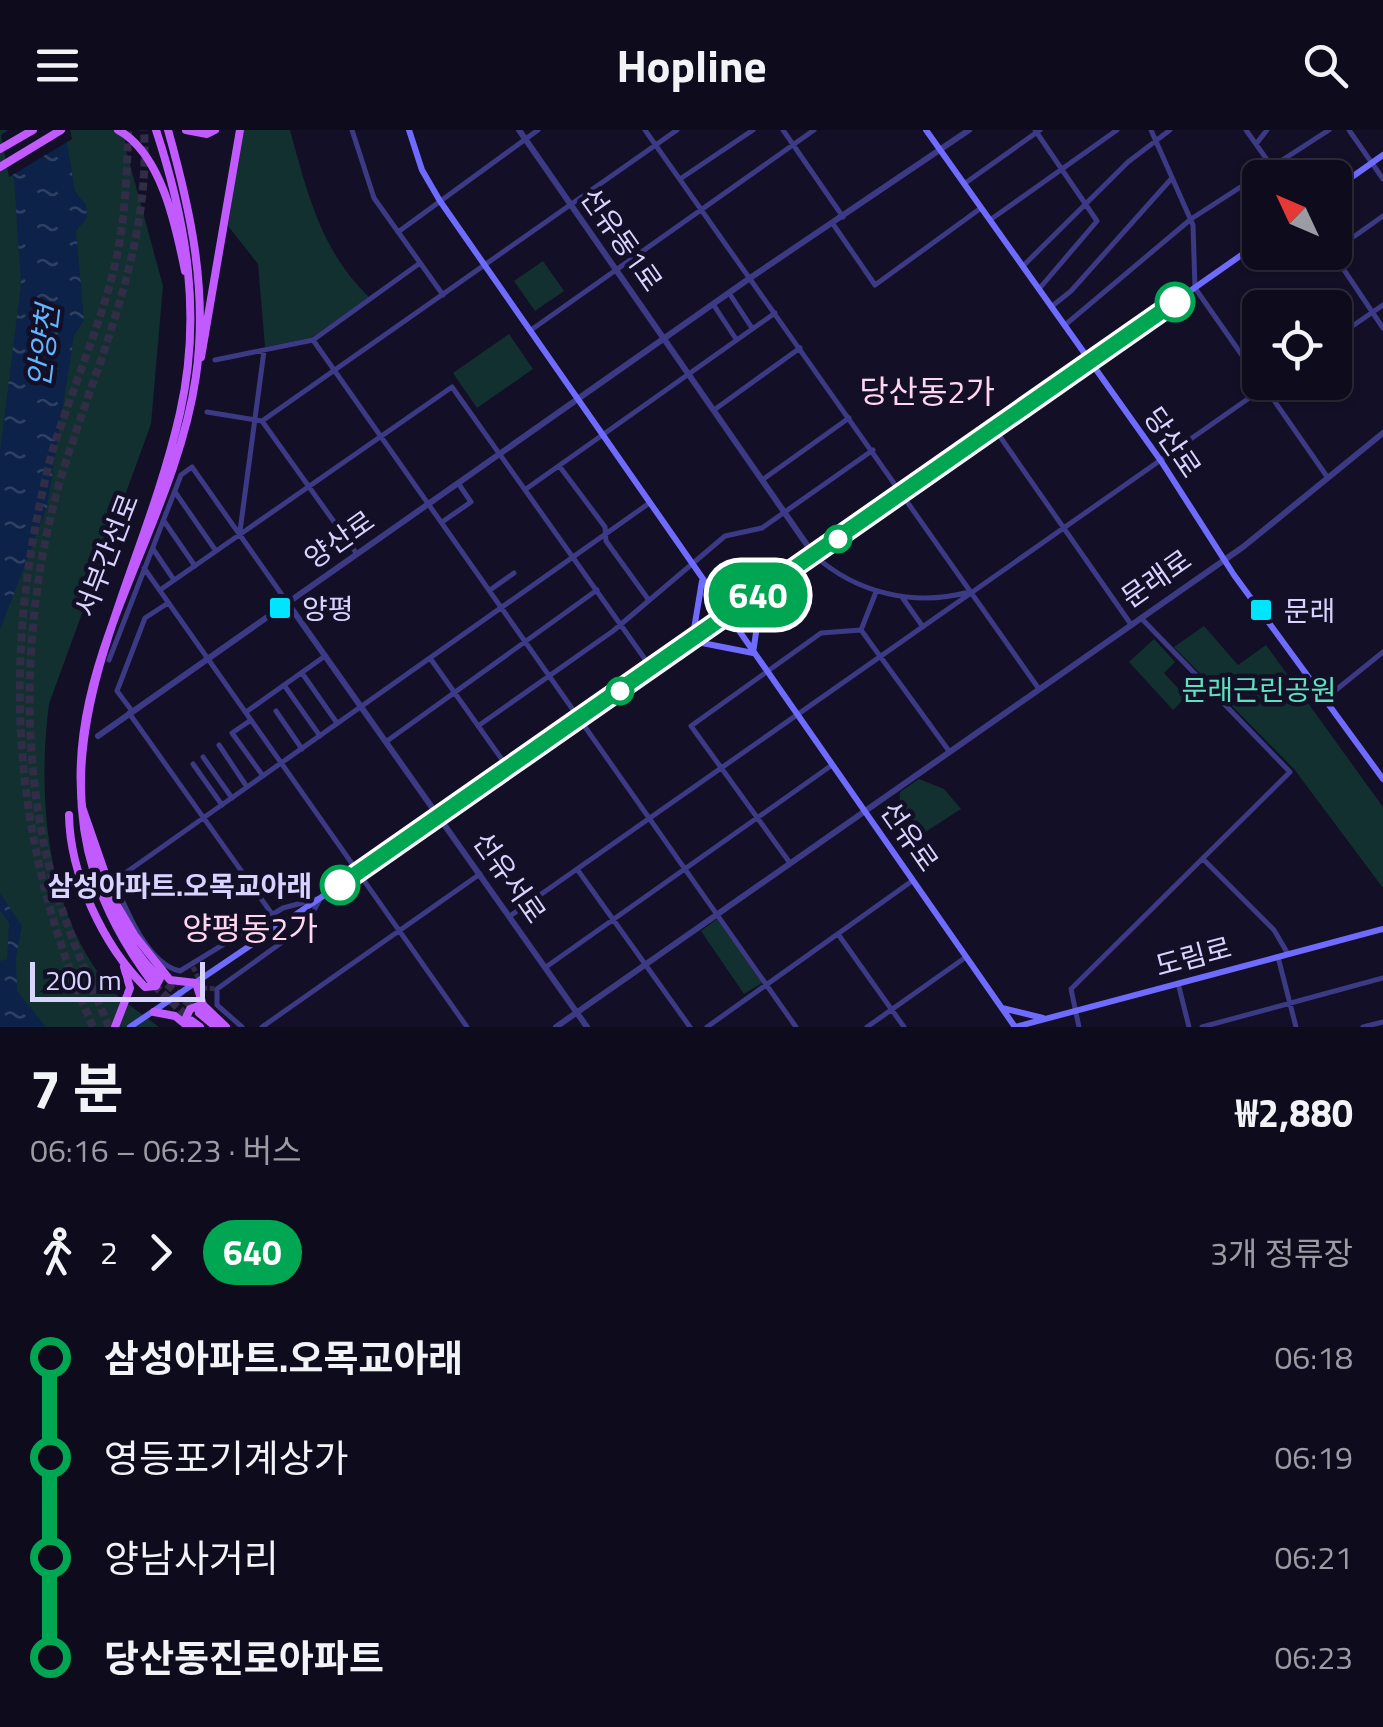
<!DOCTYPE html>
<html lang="ko">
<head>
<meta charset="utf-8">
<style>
  :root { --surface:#0e0b1c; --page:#171425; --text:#f1f3f6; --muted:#9b9ba3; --line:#2e2b3b }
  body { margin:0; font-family:"Titillium Web","Noto Sans KR",sans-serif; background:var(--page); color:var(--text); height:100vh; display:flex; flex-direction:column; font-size:38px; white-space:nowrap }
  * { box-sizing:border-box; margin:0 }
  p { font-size:32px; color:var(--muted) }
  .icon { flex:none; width:55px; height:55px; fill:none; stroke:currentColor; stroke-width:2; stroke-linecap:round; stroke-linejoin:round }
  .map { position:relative; height:897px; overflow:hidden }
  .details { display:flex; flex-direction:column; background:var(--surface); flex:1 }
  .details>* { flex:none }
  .badge { padding:0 20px; border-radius:32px; font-size:35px; line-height:65px }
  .needle { width:65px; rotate:314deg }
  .fabs { position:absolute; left:1242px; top:30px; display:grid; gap:20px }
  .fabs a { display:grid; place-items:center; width:110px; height:110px; border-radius:15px; background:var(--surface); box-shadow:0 2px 8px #0004,0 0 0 2px var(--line); font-size:50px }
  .scale { position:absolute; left:30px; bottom:25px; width:175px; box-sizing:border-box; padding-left:10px; border:5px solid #d9d4ff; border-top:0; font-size:28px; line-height:35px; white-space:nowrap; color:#d9d4ff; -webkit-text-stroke:8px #130f26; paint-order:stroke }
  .map>.badge { position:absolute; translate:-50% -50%; box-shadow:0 0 0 5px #fff }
  .legs { display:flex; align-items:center; gap:15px; height:110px; padding:0 30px; font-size:32px }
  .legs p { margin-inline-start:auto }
  .head { display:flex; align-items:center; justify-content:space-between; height:170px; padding:0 30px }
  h1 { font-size:55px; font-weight:700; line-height:75px }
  ul { padding:0 30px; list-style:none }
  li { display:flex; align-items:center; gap:35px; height:100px; font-size:38px }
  li i { display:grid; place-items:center; width:15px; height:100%; margin:0 12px; background:currentColor }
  li i::after { content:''; width:25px; height:25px; margin:-12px; border:8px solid; border-radius:50%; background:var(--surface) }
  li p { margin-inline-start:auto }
  li:first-child i { background:linear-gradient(#0000 50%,currentColor 0) }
  li:last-child i { background:linear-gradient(currentColor 50%,#0000 0) }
  header { display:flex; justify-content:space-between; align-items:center; height:130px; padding:0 30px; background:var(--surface); font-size:45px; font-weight:700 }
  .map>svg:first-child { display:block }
</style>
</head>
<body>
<header><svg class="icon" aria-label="menu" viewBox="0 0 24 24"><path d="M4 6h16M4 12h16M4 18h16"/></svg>Hopline<svg class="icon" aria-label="search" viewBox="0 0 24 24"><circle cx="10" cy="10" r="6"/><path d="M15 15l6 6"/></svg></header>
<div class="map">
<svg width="1383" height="897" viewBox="0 0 1383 897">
  <defs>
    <pattern id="water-ripples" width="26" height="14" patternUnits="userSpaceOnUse" patternTransform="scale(2.5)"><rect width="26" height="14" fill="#0c2248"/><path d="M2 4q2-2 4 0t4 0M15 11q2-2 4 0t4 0" fill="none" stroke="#2f4163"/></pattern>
  </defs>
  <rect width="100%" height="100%" fill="#130f26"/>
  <path fill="#12302f" d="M0,0H125V16L163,156L151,294L49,574C37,667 46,784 111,859C124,873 144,885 159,897H0Z
    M242,0H290C307,62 321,121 369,167L311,208L265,217L258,134L228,96Z
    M543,131L564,161L535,181L514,151Z
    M509,204L533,239L477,278L453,243Z
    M1204,496L1238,535L1266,515L1383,677V758L1294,639L1174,517Z
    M1154,509L1175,532L1164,543L1186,567L1173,580L1129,532Z
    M919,649L944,659L961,679L916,708L899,682L900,662Z
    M717,789L762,853L744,864L701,801Z"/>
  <path fill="url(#water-ripples)" d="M6,0H65L75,61L86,75L87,88L76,101L84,190L74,206L47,377L0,500V321L21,154L14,50Z
    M0,763L22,796L16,828L17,861L46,897H0V831L7,829L9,793L0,781Z"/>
  <path fill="#130f26" d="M9,0H70L72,9L9,47L1,5Z"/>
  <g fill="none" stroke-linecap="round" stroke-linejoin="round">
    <path stroke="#312d47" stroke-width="5" stroke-dasharray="5 2.5" stroke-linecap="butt" d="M193,837L203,858L217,859"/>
    <path stroke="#312d47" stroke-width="8" stroke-dasharray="8 4" stroke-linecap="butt" d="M158,846L196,880
      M154,855L191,890"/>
    <path stroke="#312d47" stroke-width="8" stroke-dasharray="8 4" stroke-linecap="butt" d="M93,897C9,707 0,522 52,322C71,262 97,204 113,143C125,96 127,48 128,0
      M109,897C83,835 54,771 42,704C20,588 28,457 62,344C97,232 151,120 144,0"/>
    <path stroke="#3d3a85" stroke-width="5" d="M352,0L374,68L443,165
      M645,0L1039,559
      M783,0L843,87
      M1035,0L1097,91L1039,159
      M1151,0L1193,95L1195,158L1260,251
      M1246,0L1280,48
      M1349,0L1383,49
      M1256,14L1267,0
      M680,49L753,0
      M964,54L1040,0
      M990,90L1117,0
      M833,94L875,155L981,78
      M398,102L538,0
      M1335,120L1383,86
      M1332,122L1383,198
      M1023,136L1128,32L1170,0
      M729,163L752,198
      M713,174L736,209
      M1051,177L1071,161L1172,48
      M1065,195L1191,89L1329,0
      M531,200L814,0
      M1335,208L1383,175
      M313,210L796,897
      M215,230L313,210L420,133
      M1266,259L1328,348
      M714,280L800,218
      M207,282L262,291L677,0
      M262,291L357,424
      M994,298L1130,493
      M560,337L605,397L606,411L648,469
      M762,350L849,288
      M526,359L775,183
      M175,362L216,421
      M164,391L195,436
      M442,392L471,372L458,353
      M240,401L264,221
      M153,419L174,450
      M814,425C856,463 914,477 969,462
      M144,438L467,897
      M160,460L452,257L652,539
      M490,460L514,443
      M902,467L923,497
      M861,500L949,621
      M861,500L876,462
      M430,528L508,638
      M109,530L181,345L192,337L287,472
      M302,543L337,593
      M284,555L320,606
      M1326,568L1383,522
      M132,581L117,561L145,488L168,473
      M276,581L302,619
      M246,582L325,526
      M129,583L272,784
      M251,590L232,603L263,646
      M478,596L613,501L725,406L762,398L873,320
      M387,611L597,460
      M219,615L247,657
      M203,627L232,668
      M193,634L222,675
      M1203,729L1274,800L1288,824
      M790,733L691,596L821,503L861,500
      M577,739L690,897
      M317,769L283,778L180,841C147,834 126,779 114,751L648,374
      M510,786L1272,252
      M838,804L904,897
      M1278,827L1296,897
      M546,837L832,635
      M1178,853L1189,897
      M242,897L217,875V859L306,795L320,769
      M262,897L480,744
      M707,897L912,751
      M867,897L966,827
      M1079,897L1071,859L1290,642L1142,489
      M1202,897L1383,848
      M1363,897L1383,892"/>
    <path stroke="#3d3a85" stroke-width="6" d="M519,0L814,425
      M287,472L587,897
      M98,606L750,148L969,0
      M556,897L1243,417L1383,303"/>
    <path stroke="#6f6bff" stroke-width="6" d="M409,0L422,40L440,71L1015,897
      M926,0L1161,331L1234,445L1383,649
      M1335,59L1383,25
      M702,451L762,462L753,523L692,511Z
      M1002,878L1043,888
      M130,897L441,686L1260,112
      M1015,897L1383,799"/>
    <path stroke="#c25bff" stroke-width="8" d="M118,0C161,23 176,96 185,141
      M186,0L207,4L215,0
      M0,19L33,0
      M0,37L61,0
      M201,227L240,0
      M82,677L115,772L135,806L170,850L196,853L203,875L226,897
      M69,685C70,745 103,815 145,857L156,856L163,842
      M156,845C125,811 103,770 91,726C43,552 172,412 196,246C208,161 191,82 168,0
      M151,851C0,649 133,489 180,283C202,185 187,94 156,0
      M154,882L175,886L185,894
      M199,883L216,897
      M192,891L200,897
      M115,897L130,858L124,837
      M189,897L185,890L190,879L198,876L206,880"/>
  </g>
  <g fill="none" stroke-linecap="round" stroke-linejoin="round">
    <defs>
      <path id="line-1" d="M340,755L1175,172"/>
    </defs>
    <use href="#line-1" stroke="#fff" stroke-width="22"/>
    <use href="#line-1" stroke="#00a651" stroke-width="15"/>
  </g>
  <g fill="#fff" stroke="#00a651" stroke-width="5">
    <circle cx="1175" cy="172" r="18"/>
    <circle cx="838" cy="409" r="12"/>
    <circle cx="620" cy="561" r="12"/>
    <circle cx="340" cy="755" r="18"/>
  </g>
  <g fill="#00e5ff" stroke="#130f26" stroke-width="4">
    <rect x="268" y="466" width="24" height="24" rx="5"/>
    <rect x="1249" y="468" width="24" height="24" rx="5"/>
  </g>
  <g text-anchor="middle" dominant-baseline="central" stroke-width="9" stroke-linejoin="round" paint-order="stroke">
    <g font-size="28" fill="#d9d4ff" stroke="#130f26">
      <text transform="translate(622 109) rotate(55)">선유동1로</text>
      <text transform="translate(1173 312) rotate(56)">당산로</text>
      <text transform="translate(339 409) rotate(-35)">양산로</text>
      <text transform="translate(106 425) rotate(-69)">서부간선로</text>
      <text transform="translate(1156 448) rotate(-35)">문래로</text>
      <text transform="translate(910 706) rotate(55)">선유로</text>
      <text transform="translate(510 747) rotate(55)">선유서로</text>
      <text transform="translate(1193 826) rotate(-15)">도림로</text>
    </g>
    <g font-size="28" fill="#d9d4ff" stroke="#130f26" text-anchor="start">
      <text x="302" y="478">양평</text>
      <text x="1284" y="480">문래</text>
    </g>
    <g font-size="28" fill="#5fe0c0" stroke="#130f26">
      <text x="1259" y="559">문래근린공원</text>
    </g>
    <g font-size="28" font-weight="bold" fill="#d9d4ff" stroke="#130f26" text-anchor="end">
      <text x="312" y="755">삼성아파트.오목교아래</text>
    </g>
    <g font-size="30" font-style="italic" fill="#62b6ff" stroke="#130f26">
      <text transform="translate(43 216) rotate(-83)">안양천</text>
    </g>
    <g font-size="32" fill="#ffd6f0" stroke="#130f26">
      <text x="927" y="261">당산동2가</text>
      <text x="250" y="798">양평동2가</text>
    </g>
  </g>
</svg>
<div class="fabs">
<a><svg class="needle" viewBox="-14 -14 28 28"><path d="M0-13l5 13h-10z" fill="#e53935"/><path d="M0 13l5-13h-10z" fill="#9b9ba3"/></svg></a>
<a><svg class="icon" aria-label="locate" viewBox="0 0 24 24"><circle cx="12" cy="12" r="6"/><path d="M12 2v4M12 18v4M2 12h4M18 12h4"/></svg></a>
</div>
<div class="scale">200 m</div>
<b class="badge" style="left:758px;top:465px;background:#00a651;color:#fff">640</b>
</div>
<section class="details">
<div class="head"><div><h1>7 분</h1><p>06:16 – 06:23 · 버스</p></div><b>₩2,880</b></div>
<div class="legs"><svg class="icon" aria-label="walk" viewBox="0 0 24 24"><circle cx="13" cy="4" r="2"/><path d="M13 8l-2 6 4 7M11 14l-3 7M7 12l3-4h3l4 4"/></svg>2<svg class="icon" aria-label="forward" viewBox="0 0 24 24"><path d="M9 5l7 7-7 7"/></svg><b class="badge" style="background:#00a651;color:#fff">640</b><p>3개 정류장</p></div>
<ul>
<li><i style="color:#00a651"></i><b>삼성아파트.오목교아래</b><p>06:18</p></li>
<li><i style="color:#00a651"></i><span>영등포기계상가</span><p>06:19</p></li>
<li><i style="color:#00a651"></i><span>양남사거리</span><p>06:21</p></li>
<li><i style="color:#00a651"></i><b>당산동진로아파트</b><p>06:23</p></li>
</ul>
</section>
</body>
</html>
